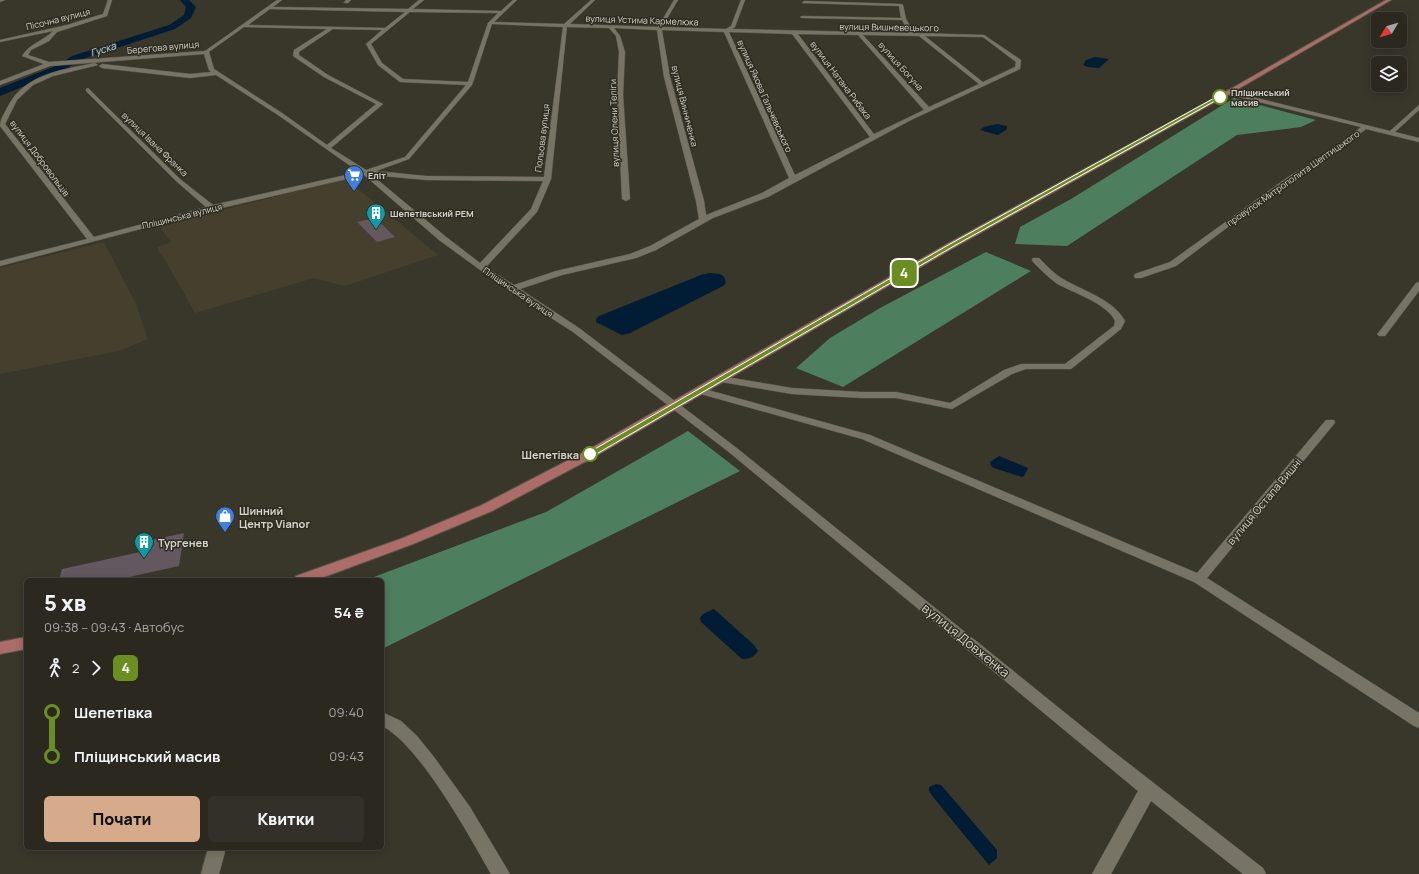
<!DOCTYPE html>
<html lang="uk">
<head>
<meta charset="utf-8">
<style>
  :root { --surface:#2b2820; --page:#333029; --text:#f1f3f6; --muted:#a6a6a5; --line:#47443e; --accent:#d6ab8b }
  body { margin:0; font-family:Manrope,sans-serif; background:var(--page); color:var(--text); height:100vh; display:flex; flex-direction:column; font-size:15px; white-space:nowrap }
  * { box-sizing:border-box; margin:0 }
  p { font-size:13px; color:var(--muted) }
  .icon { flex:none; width:22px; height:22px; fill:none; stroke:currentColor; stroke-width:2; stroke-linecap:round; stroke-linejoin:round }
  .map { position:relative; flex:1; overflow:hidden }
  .sheet { position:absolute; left:24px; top:578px; width:360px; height:272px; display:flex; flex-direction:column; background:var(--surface); border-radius:6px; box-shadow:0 2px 10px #0003,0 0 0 1px var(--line) }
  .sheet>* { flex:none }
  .badge { padding:0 8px; border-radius:6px; font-size:14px; line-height:26px }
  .needle { width:26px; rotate:232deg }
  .tools { position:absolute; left:1371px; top:12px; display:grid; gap:8px }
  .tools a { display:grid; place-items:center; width:36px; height:36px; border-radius:6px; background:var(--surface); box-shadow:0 2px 10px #0003,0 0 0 1px var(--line); font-size:20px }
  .map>.badge { position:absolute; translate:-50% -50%; box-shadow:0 0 0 2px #fff }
  .legs { display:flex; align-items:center; gap:6px; height:44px; padding:0 20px; font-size:13px }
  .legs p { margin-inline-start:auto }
  .overview { display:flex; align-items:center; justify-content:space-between; height:68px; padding:0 20px }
  h1 { font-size:22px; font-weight:800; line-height:30px }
  .button { display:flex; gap:8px; margin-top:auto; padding:8px 20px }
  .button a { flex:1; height:46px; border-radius:6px; background:var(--accent); color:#111; font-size:16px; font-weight:800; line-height:46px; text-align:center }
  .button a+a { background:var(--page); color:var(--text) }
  ul { padding:0 20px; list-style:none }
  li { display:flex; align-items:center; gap:14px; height:44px; font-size:15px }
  li i { display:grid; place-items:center; width:6px; height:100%; margin:0 5px; background:currentColor }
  li i::after { content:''; width:10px; height:10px; margin:-5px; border:3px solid; border-radius:50%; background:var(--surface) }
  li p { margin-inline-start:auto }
  li:first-child i { background:linear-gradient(#0000 50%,currentColor 0) }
  li:last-child i { background:linear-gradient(currentColor 50%,#0000 0) }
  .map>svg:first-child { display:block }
</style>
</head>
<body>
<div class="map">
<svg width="1419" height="874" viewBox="0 0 1419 874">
  <rect width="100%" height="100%" fill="#39362a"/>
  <path fill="#45402e" d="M346,179L438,255L345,286L314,278L195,313L165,260L158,251V247L171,242L159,226Z
    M104,242L136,304L148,339L119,351L0,374V268Z"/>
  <path fill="#4d7e5d" d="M1234,98L1316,120L1301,127L1237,135L1067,246L1015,244L1020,227L1071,199Z
    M986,252L1031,271L843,387L796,368L830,338L880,308Z
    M688,431L740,471L382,649V580H366L546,512Z"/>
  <path fill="#001d35" d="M1095,57L1109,59L1099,68L1088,67L1083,65L1086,60Z
    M997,124L1007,126V129L998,135L980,130L984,127Z
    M709,273L720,274L724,277L726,283L723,286L630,333L622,335L596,322V319L599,316L701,275Z
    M999,456L1028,468L1024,476L1022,477L994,468L991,466L990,462Z
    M714,609L754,645L758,651C754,657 750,659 742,659L701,622L700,618L703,614Z
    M936,784L941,785L997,850V858L989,865L933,797L929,791V787Z"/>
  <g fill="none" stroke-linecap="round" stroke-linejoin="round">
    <path fill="#001d35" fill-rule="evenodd" d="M180,0H189L196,7L191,18L175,29L80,60L66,69L0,96V88L58,65L72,56L169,25L184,15L186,7Z"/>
  </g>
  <path fill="#635760" d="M375,218L395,237L377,242L357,222Z
    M184,533L179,566L116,580H59L62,569L140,552L142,542Z"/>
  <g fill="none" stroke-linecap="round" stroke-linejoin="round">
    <defs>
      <path id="minor" d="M0,0H5L0,2Z
        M108,0H112L107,16L57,32L49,41L31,50L28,55L49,62L205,51L277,0H282L273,7L408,9L419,0H424L413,9L501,11L513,0H517L494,22L564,24L591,0H595L570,24L658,27L674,0H678L662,27L726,29L731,26L741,0H745L735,27L732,29L909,33L902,20L802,18L800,17L802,16L901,18L899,6L802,3L804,1L901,4L903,5L906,19L914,33L984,35L1021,60L1020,69L911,120L768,197L713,218L656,250L636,258L562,275L520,289L579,328L738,449L1110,749L1263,868L1266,874H1243L1151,801L1111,874H1092L1138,791L730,453L573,332L509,291L439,240L364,175L213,210L0,266V261L87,239L0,126C0,120 4,114 7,108C24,74 61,70 95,63L98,65L53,76L33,85L17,100L5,124L94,237L206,207L176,181L86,91V89L88,88L180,179L213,205L359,172L278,115L216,75L190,78L102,68L99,66L102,64L190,74L211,72L209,70L204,54L50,66L0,85V81L44,64L22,56C30,43 42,42 53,31L0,42V40L67,25L103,14ZM270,9L405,12L385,28L248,25ZM410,12L498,13L488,23L468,82L403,79L382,63L371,44ZM492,24L563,27L544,177L426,176L376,171L409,159L472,85ZM244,27L327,29L294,50L293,56L324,77L376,104L327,145L282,113L214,69L209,52ZM567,27L609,28L616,36L619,52L617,95L622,199L626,201L630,199L623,95L625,52L620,36L614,28L657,30L664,77L696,201L699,219L650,246L630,254L556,271L514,285L486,267L537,212L551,179ZM333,29L382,30L366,44L378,65L400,82L466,85L405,157L366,170L331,148L383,104L328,75L299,55V52ZM662,30L724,32L789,178L762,193L706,215L704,201L670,77ZM729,32L792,34L870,137L795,175ZM798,34L858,35L924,110L874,134ZM863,35L919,36L979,84L929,107ZM925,36L983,37L1016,62L1015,67L983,82ZM372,175L426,180L543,181L531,209L480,263L445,236Z
        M346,0H351L348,3H344Z
        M1228,91L1390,131L1419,105V110L1395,132L1419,138V142L1366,129L1334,154L1292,179L1176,266L1141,278H1135L1134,276L1135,274L1170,262L1288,177L1330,152L1361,127L1226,94L1225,93Z
        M1033,258H1039C1046,265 1054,274 1063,279C1083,291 1113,299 1125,321L1121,329L1071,369H1026L1012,374L952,409L896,398H861L792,394L721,382L716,379L721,376L792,388L861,392H896L950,403L1004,370L1021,364H1065L1114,326L1115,321C1107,303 1073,293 1056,283C1048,277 1040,269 1033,262L1032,260Z
        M1419,282V291L1385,336H1379L1377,334L1379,332L1416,283Z
        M701,388L870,435L1197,573L1326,420H1334L1335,422L1334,424L1207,578L1419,713V728L1414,726L1194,582L862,439L697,393L696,391Z
        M382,712L401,721L417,736L434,757L470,807L510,874H491C470,837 419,744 382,726Z
        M208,848H226L219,874H201Z"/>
      <path id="primary" d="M1386,0H1391L1226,96L955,247L594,457L492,511L413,544L316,580H294L296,576L403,538L482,505L586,451L949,243L1222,94Z
        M26,637V649L0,654V642Z"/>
    </defs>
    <use href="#minor" stroke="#57544a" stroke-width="1"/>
    <use href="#primary" stroke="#57544a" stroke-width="2"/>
    <use href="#minor" fill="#777365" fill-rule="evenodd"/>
    <use href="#primary" fill="#ac6d68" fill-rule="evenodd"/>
  </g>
  <path fill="#6b8e23" stroke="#fff" d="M1218,96L1222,97L954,246L593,456L590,457L586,454L950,244Z"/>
  <defs>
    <symbol id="supermarket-pin" viewBox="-11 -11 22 30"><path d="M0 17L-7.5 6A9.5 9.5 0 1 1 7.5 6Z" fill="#3f7fe0" stroke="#2f2c20"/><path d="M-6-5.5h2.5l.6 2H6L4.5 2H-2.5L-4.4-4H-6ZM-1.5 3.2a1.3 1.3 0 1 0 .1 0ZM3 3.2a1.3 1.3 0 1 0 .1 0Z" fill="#fff"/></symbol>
    <symbol id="building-pin" viewBox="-11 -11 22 30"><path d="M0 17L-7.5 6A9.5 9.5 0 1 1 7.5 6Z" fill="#0f9aa8" stroke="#2f2c20"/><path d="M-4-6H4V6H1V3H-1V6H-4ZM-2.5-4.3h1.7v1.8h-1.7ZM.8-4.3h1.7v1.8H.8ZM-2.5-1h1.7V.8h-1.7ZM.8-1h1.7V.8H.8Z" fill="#fff"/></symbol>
    <symbol id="shop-pin" viewBox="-11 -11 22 30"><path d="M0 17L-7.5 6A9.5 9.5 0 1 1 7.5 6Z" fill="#3f7fe0" stroke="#2f2c20"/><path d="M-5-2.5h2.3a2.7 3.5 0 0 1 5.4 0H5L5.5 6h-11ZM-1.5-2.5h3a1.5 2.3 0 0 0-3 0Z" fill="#fff"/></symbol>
  </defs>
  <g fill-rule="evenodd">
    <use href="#supermarket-pin" x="343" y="164" width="22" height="30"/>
    <use href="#building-pin" x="365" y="202" width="22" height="30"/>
    <use href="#shop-pin" x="214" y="505" width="22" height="30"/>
    <use href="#building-pin" x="133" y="531" width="22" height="30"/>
  </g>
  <g fill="#fff" stroke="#6b8e23" stroke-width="2">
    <circle cx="1220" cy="97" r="7"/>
    <circle cx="590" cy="454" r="7"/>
  </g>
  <g text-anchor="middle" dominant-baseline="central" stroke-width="3" stroke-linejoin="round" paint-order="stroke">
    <g font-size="9" fill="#d5d3cc" stroke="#2f2c20">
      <text transform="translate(58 19) rotate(-14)">Пісочна вулиця</text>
      <text transform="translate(642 20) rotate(2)">вулиця Устима Кармелюка</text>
      <text transform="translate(889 27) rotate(1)">вулиця Вишневецького</text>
      <text transform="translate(163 47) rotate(-5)">Берегова вулиця</text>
      <text transform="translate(901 66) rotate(48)">вулиця Богуна</text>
      <text transform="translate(841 80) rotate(53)">вулиця Натана Рибака</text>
      <text transform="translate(765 96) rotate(66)">вулиця Якова Гальчевського</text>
      <text transform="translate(685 106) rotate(76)">вулиця Винниченка</text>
      <text transform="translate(614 123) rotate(-92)">вулиця Олени Теліги</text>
      <text transform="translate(542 138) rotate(-83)">Польова вулиця</text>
      <text transform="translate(155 144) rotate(44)">вулиця Івана Франка</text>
      <text transform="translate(40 158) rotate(53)">вулиця Добровольців</text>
      <text transform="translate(1293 178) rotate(-35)">провулок Митрополита Шептицького</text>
      <text transform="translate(182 216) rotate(-14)">Пліщинська вулиця</text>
      <text transform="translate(518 292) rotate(34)">Пліщинська вулиця</text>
    </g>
    <g font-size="9" font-weight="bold" fill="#d5d3cc" stroke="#2f2c20" text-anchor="start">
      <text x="1231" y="92">Пліщинський<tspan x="1231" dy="10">масив</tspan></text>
    </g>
    <g font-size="9" font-weight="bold" fill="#d5d3cc" stroke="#2f2c20" text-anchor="start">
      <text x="368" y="175">Еліт</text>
      <text x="390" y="213">Шепетівський РЕМ</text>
    </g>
    <g font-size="10" font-style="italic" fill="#b1d8fa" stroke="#2f2c20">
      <text transform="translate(103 49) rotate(-18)">Гуска</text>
    </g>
    <g font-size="11" font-weight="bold" fill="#d5d3cc" stroke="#2f2c20" text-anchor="end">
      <text x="579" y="454">Шепетівка</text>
    </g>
    <g font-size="11" fill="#d5d3cc" stroke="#2f2c20">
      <text transform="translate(1264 501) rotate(-50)">вулиця Остапа Вишні</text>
    </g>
    <g font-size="11" font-weight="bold" fill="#d5d3cc" stroke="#2f2c20" text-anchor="start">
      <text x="239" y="510">Шинний<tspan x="239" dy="13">Центр Vianor</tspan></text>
      <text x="158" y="542">Тургенев</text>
    </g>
    <g font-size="13" fill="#d5d3cc" stroke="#2f2c20">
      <text transform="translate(966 640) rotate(39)">вулиця Довженка</text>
    </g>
  </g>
</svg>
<div class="tools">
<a><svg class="needle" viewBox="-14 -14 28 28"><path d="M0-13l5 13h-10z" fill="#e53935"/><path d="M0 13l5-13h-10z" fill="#a6a6a5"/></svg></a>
<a><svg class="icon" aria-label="layers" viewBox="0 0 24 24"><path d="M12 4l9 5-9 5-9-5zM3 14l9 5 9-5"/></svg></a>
</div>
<b class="badge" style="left:904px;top:273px;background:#6b8e23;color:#fff">4</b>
<section class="sheet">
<div class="overview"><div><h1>5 хв</h1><p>09:38 – 09:43 · Автобус</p></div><b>54 ₴</b></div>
<div class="legs"><svg class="icon" aria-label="walk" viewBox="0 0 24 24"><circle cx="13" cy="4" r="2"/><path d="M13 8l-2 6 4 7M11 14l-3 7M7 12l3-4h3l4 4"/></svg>2<svg class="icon" aria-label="forward" viewBox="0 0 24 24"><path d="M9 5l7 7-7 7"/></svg><b class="badge" style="background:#6b8e23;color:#fff">4</b></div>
<ul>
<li><i style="color:#6b8e23"></i><b>Шепетівка</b><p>09:40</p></li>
<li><i style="color:#6b8e23"></i><b>Пліщинський масив</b><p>09:43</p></li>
</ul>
<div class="button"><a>Почати</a><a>Квитки</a></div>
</section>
</div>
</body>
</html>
